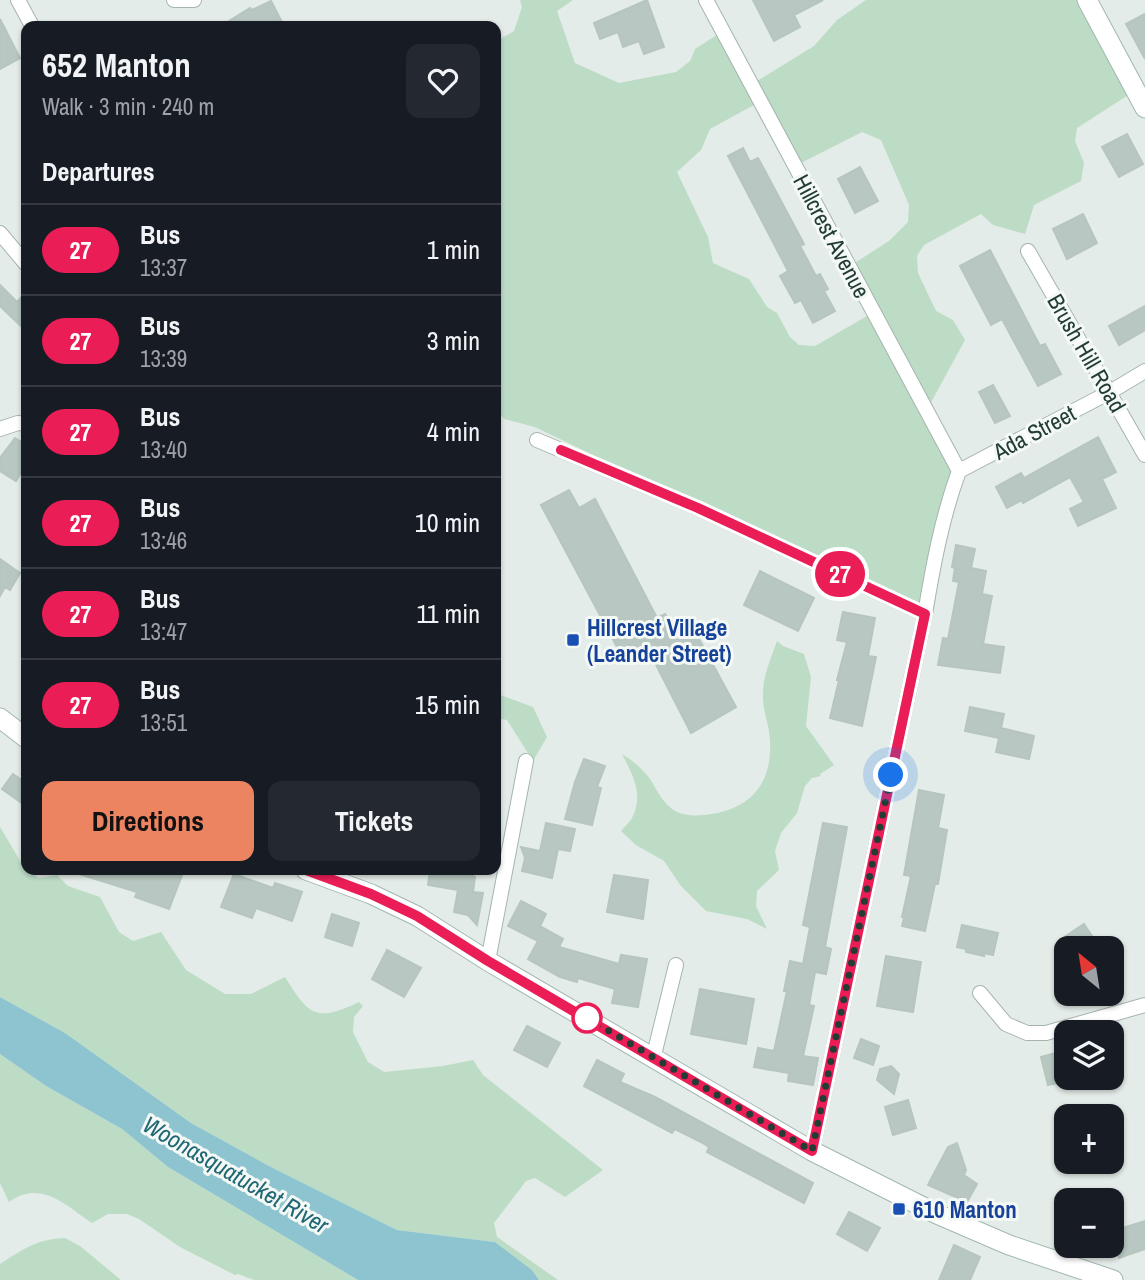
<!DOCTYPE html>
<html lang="en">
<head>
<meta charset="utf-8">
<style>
  :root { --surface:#171b24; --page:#242831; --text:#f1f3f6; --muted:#9ea1a6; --line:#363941; --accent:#ec8462 }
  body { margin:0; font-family:"Archivo Narrow",sans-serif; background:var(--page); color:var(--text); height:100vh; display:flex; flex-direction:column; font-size:26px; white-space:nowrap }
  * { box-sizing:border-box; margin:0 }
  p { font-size:23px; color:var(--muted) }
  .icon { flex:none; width:38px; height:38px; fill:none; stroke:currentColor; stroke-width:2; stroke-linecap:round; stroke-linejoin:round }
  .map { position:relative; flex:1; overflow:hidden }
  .panel { position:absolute; left:21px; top:21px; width:480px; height:854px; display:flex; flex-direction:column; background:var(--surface); border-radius:14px; box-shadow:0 2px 5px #0004 }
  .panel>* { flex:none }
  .badge { padding:0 14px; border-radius:23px; font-size:24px; line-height:46px }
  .needle { width:46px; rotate:330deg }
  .buttons { position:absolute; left:1054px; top:936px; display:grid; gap:14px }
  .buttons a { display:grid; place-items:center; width:70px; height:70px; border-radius:14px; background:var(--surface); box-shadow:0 2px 5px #0004; font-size:35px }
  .you { position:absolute; width:35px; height:35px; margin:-18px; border:5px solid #fff; border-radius:50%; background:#1a73e8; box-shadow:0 0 0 10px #1a73e833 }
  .map>.badge { position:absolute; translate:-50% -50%; box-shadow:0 0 0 4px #fff }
  h2 { padding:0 21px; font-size:26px; line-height:63px }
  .round { display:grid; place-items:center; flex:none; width:74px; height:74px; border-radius:14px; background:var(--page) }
  .summary { display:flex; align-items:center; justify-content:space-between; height:119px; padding:0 21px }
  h1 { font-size:33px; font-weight:800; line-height:52px }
  .cta { display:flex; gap:14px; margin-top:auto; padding:14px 21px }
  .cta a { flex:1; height:80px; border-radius:14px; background:var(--accent); color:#111; font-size:28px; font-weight:800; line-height:80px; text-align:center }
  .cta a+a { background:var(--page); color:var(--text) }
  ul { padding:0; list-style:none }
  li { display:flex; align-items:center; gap:21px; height:91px; padding:0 21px; border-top:2px solid var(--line) }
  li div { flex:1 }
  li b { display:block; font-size:26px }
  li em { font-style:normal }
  li .badge { min-width:77px; font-weight:700; text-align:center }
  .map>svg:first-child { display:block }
</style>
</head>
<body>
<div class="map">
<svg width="1145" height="1280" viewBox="0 0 1145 1280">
  <rect width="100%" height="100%" fill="#e3ece8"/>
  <path fill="#bddcc6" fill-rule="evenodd" d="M520,0H573L557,11L575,63L619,83L676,72L690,61L695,49L723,31L757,81L814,46L837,20L866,0H1088L1133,92L1077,128L1075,141L1084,163L1081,181L1034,205L1025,234L993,225L981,214L924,245L917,256L918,273L936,311L953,320L965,340L928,408L959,468L929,579L918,606L672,493L535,427L504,419L495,406V42L514,31L522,7ZM763,100L801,163L862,132L881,140L909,205L908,222L889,241L853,264L874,312L815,346L799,345L790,337L777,313L767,307L749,279L713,263L708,237L677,172L701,150L710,129Z
    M777,641L783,646L804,654L811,677L806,726L834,765L820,774L821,776L812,778L805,786L797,813L781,833L775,851L779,870L757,891L756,906L767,929L747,919L706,911L681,886L664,861L636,845L621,831C624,827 629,823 632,818C644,795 633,775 622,754C633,761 642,768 650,779C657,790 664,806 677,812C689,818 712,815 725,811C763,799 774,769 769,731C767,719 762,706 763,693C763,676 771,658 777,641Z
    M495,693L533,707L547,737L533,761L507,720L495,718Z
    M0,827L25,869L39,878L57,875L68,886L100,897L119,932L133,941L161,932L186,970L225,994H251L285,977C309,1015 315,1023 359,1002L363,1006L354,1017L353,1032L368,1062L384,1072L443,1066L473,1060L483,1075L603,1170L565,1197L535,1178L526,1181L494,1223L497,1237L558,1280H539L532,1270L495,1242L397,1230L269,1166L191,1123L65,1033L0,997Z
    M0,1054L46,1086L122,1129L168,1167L358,1280H254L238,1274L235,1275L180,1247L139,1219L127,1214H108L92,1223C65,1205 41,1179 9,1202L0,1183Z
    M65,1238L80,1246L121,1280H0V1264C24,1249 36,1239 65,1238Z"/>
  <path fill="#8ec4cf" d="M0,997L65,1033L191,1123L269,1166L397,1230L495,1242L532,1270L539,1280H358L168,1167L122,1129L46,1086L0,1054Z"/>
  <path fill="#b8c7c1" stroke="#b6c6bf" stroke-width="2" d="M647,0L664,47L644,54L639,41L623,47L618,32L600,39L594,23Z
    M753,0H823L794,15L800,27L774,41Z
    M271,1L284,26H221L250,8L252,10Z
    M1145,14V59L1126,24Z
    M0,19L20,58L0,69Z
    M1127,134L1143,164L1119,177L1102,147Z
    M743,148L750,162L758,158L804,244L800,246L816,276L820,274L828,289L824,291L835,311L813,323L801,300L795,303L780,276L788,271L787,269L728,156Z
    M860,167L878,201L855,213L838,179Z
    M1083,214L1097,243L1067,259L1053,229Z
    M990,250L1040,346L1045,344L1061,374L1038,386L1002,319L991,325L960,266Z
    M0,285L17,302L26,292V331L0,306Z
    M1145,306V330L1119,345L1109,326Z
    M993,385L1010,416L995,423L979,392Z
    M1098,437L1116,472L1102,479L1116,508L1078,526L1070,509L1084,502L1070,477L1023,503L1022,500L1007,508L996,487L1021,473L1024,478Z
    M15,438L26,445V464L16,481L0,471V458Z
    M569,490L579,508L595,499L657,618L665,614L676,632L691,624L736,707L691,733L648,649L625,662L541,505Z
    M956,545L975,549L971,568L986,571L982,594L992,596L983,644L1004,647L1000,673L938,665L943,638L948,639L959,582L953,581L955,568L952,567Z
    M0,559L20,573L10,590L5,587L0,596Z
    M760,571L814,598L798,631L744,605Z
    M843,612L875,618L868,656L876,657L862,726L830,718L839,680H837L847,642L837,640Z
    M970,707L1004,714L1001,728L1034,736L1029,759L996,752L999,738L965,731Z
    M584,759L605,766L597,787L601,788L592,825L565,819L575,782Z
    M13,774L26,783V806L2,789Z
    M919,790L944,795L938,828L947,830L938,884H935L925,931L902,926L904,918L902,917L911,876L904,875Z
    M546,823L575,829L570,851L558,849L552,878L522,871L525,858L521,847L540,851Z
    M823,823L847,827L825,947L831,949L826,974L815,972L809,1005L814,1006L803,1056L818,1058L813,1085L788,1081L789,1073L754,1067L758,1048L774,1051L787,991H784L790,961L803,964L810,927L803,925Z
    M77,870H184L169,909L135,897L137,892L76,873Z
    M430,870H462L475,877L473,892L483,893L477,925L468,915L454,912L458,890L428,885Z
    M234,874L273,888L275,883L302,892L292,921L256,908L252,918L221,907Z
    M614,875L648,880L643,919L607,912Z
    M521,901L546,914L540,926L563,939L559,947L619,964L621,955L647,959L638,1007L612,1003L615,989L578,978L577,982L560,977L528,959L538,941L508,926Z
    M332,914L359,923L352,946L325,937Z
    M1084,924L1100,948H1074L1066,936Z
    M962,925L998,933L993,955L984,953V956L966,952V949L957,947Z
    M387,950L421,968L404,997L372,979Z
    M886,956L921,962L913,1012L877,1006Z
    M700,989L754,999L746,1044L691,1034Z
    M527,1026L560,1043L547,1067L514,1050Z
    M861,1039L879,1046L873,1065L854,1058Z
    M1063,1051L1066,1063V1081L1048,1085L1041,1057Z
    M597,1060L624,1074L620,1082L655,1097L813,1183L804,1203L707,1152L709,1147L701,1142L675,1129L672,1133L584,1086Z
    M891,1066L899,1074L894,1094L877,1080L880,1069Z
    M908,1100L916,1128L893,1135L885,1107Z
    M957,1143L966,1170L964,1175L977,1184L967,1202L928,1185L948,1147Z
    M849,1212L880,1228L867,1251L837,1234Z
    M1145,1221V1249L1119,1258L1113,1231Z
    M954,1245L980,1257L970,1280H939Z"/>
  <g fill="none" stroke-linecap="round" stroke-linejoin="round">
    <defs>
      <path id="street" d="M18,0L32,26
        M174,0H194
        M706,0L959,471
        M0,233L26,264
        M1028,251L1145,455
        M0,429L18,423L26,424
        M537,440L698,508L925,614
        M959,471L1110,392L1145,371
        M488,961L526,761
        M980,993L1006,1024L1027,1033H1046L1145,1005
        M653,1059L676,965
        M812,1151L925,614C933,566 942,517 959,471"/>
      <path id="secondary" d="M1087,0L1145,108
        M0,718L26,738
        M306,870L371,894L417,916L488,961L812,1151L937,1214L1009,1245L1113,1280"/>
    </defs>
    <use href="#street" stroke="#a6b4af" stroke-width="16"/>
    <use href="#secondary" stroke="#a2b7b0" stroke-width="21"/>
    <use href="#street" stroke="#fff" stroke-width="14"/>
    <use href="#secondary" stroke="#fff" stroke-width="19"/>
  </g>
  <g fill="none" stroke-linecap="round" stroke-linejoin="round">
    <defs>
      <path id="line" d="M306,870L371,894L417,916L488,961L812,1151L925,614L698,508L561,450"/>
    </defs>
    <use href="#line" stroke="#fff" stroke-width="16"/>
    <use href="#line" stroke="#ea1d57" stroke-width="10"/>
    <path stroke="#233d36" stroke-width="7" stroke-dasharray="0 12.6" d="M587,1018L812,1151L891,775"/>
  </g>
  <g fill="#1a4fb4" stroke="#f4f9f6" stroke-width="2.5">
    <rect x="566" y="633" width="14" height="14" rx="3.5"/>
    <rect x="892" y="1202" width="14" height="14" rx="3.5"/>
  </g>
  <circle fill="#fff" stroke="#ea1d57" stroke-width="3.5" cx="587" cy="1018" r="14"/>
  <g text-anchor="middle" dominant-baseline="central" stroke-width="6" stroke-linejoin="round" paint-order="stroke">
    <g font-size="23" fill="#233d36" stroke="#f4f9f6">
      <text transform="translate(832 236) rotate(62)">Hillcrest Avenue</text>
      <text transform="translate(1087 353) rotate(60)">Brush Hill Road</text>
      <text transform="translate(1034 432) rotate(-28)">Ada Street</text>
    </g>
    <g font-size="23" font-weight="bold" fill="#164399" stroke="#f4f9f6" text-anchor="start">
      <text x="587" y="627">Hillcrest Village<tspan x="587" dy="26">(Leander Street)</tspan></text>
      <text x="913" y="1209">610 Manton</text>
    </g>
    <g font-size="24" font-style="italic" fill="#206776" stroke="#f4f9f6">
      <text transform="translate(236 1174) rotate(30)">Woonasquatucket River</text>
    </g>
  </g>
</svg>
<div class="buttons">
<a><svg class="needle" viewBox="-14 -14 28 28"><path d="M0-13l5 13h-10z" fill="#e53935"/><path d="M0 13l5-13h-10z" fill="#9ea1a6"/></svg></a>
<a><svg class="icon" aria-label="layers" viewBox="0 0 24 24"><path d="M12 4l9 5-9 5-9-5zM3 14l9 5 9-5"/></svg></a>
<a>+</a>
<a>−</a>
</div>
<div class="you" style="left:891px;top:775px"></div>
<b class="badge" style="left:840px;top:574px;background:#ea1d57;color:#fff">27</b>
<section class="panel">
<div class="summary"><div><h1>652 Manton</h1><p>Walk · 3 min · 240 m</p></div><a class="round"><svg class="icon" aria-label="heart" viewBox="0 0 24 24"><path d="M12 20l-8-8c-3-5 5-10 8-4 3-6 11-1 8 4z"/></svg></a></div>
<h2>Departures</h2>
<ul>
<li><span class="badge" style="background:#ea1d57;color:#fff">27</span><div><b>Bus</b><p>13:37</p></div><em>1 min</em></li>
<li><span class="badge" style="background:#ea1d57;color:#fff">27</span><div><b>Bus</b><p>13:39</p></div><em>3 min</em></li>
<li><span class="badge" style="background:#ea1d57;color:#fff">27</span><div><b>Bus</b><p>13:40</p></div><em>4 min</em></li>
<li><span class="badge" style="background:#ea1d57;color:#fff">27</span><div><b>Bus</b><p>13:46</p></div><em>10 min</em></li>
<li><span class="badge" style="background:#ea1d57;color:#fff">27</span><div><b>Bus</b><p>13:47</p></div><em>11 min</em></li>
<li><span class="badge" style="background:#ea1d57;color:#fff">27</span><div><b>Bus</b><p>13:51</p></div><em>15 min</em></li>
</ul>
<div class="cta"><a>Directions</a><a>Tickets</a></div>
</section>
</div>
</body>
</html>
